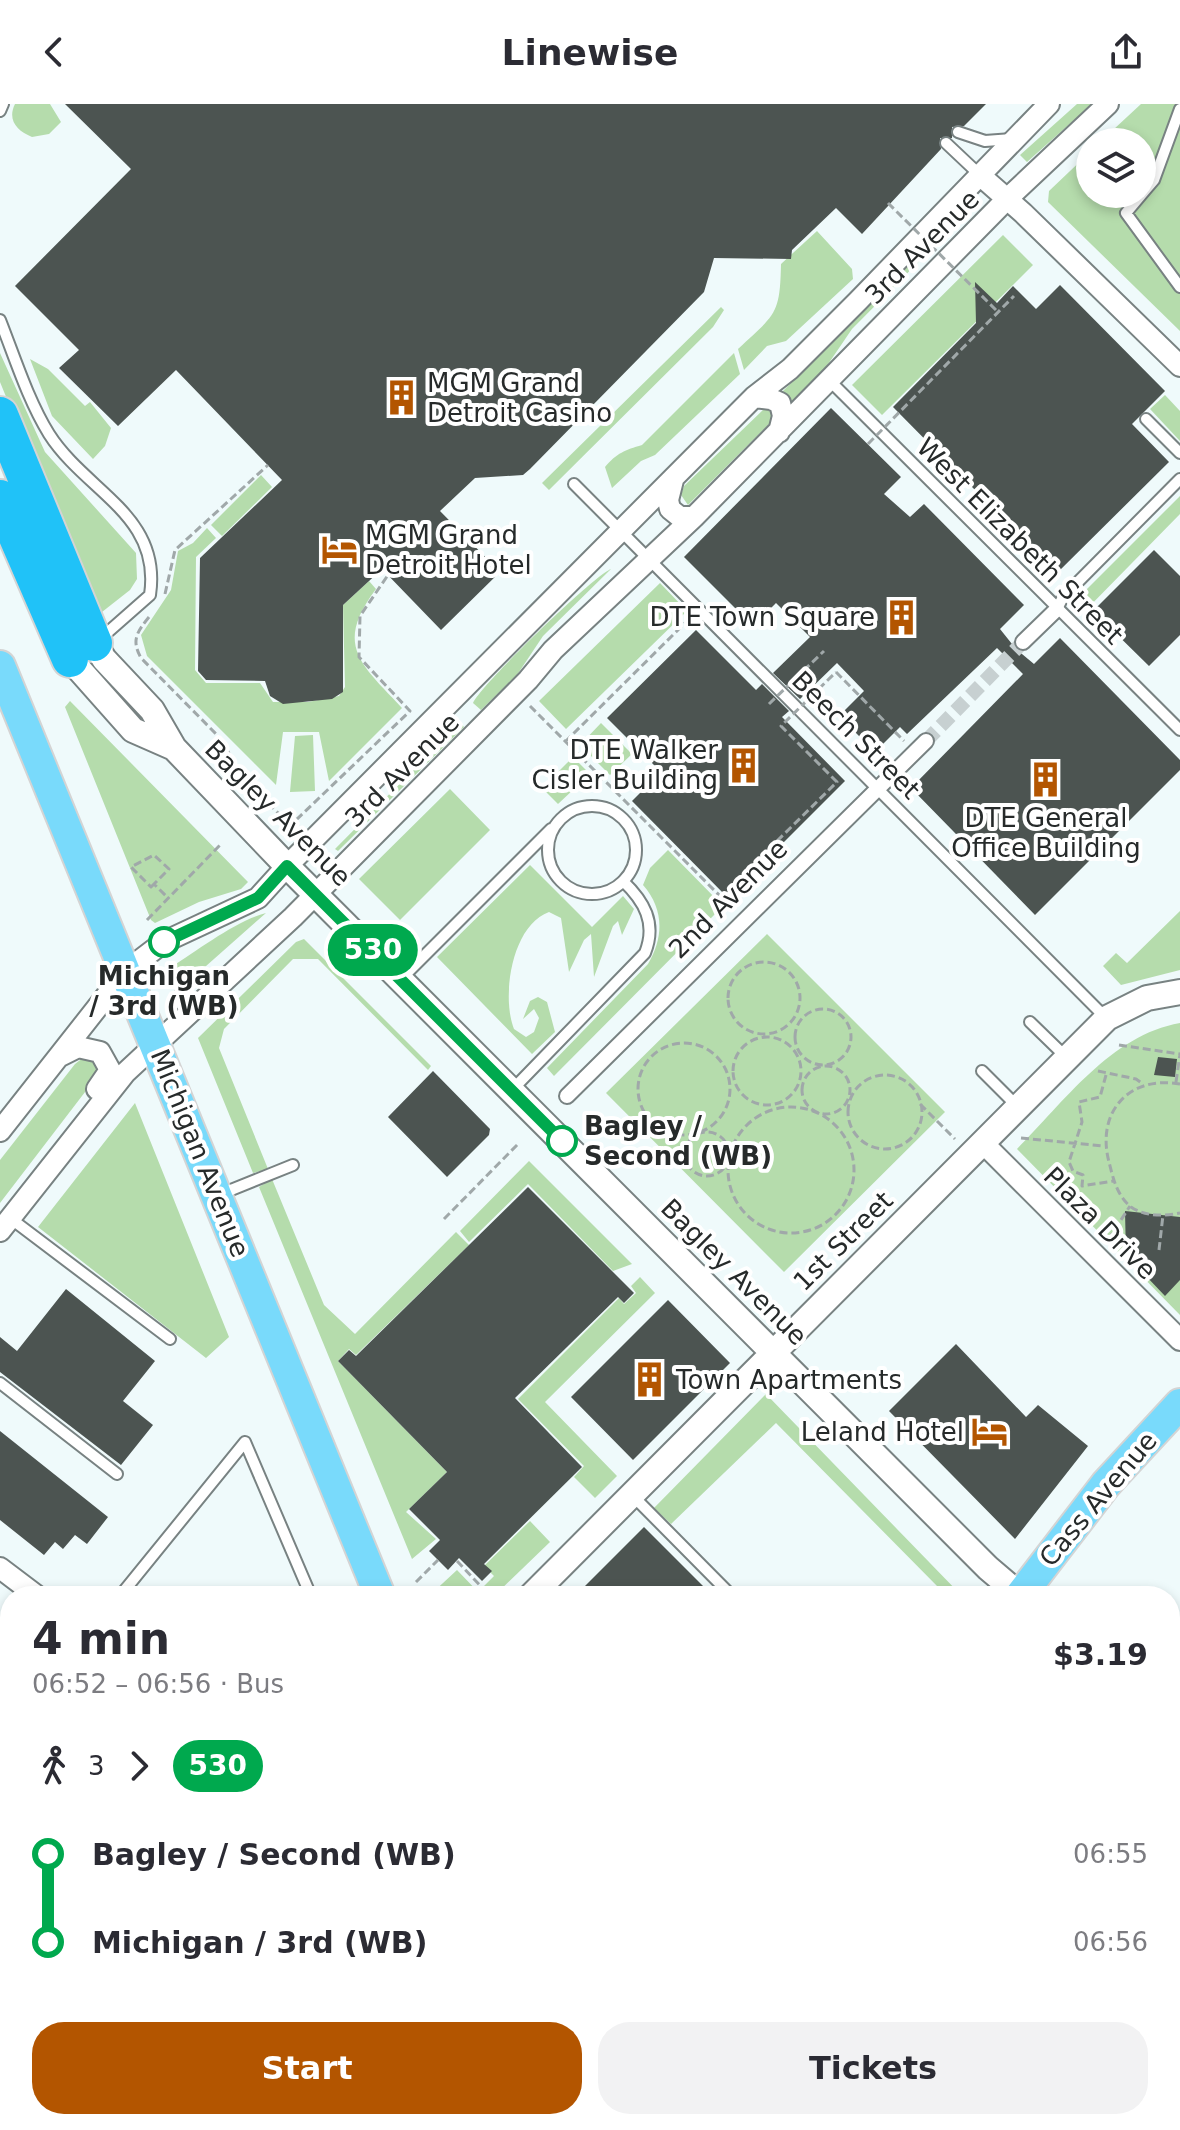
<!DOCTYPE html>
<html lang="en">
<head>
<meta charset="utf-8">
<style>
  :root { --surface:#fff; --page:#f2f2f3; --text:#2b2b33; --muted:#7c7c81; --accent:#b35500 }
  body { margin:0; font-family:"DejaVu Sans",sans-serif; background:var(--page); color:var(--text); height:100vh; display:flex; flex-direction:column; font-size:30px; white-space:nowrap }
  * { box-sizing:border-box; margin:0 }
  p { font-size:26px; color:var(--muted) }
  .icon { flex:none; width:44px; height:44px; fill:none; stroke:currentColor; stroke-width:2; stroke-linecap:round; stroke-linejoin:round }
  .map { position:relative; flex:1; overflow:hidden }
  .side { position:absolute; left:0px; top:1482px; width:1180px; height:544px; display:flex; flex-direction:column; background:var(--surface); border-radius:32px 32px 0 0; box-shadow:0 4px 12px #0003 }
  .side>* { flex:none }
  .badge { padding:0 16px; border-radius:26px; font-size:28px; line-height:52px }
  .buttons { position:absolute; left:1076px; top:24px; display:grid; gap:16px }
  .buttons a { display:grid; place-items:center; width:80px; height:80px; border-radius:50%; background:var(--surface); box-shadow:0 4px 12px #0003; font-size:40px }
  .map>.badge { position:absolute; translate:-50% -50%; box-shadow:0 0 0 4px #fff }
  .legs { display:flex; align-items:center; gap:12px; height:88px; padding:0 32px; font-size:26px }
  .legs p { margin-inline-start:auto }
  .summary { display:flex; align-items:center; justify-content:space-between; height:136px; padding:0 32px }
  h1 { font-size:44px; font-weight:700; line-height:60px }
  .button { display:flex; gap:16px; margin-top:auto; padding:16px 32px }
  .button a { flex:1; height:92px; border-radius:32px; background:var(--accent); color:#fff; font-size:32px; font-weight:700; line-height:92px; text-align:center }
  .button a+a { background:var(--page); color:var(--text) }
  ul { padding:0 32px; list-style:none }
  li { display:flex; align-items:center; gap:28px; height:88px; font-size:30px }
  li i { display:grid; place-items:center; width:12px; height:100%; margin:0 10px; background:currentColor }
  li i::after { content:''; width:20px; height:20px; margin:-10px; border:6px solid; border-radius:50%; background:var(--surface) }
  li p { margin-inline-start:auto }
  li:first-child i { background:linear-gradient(#0000 50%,currentColor 0) }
  li:last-child i { background:linear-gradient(currentColor 50%,#0000 0) }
  header { display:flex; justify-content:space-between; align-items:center; height:104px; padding:0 32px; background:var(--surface); font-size:36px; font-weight:700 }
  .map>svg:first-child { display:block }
</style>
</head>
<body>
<header><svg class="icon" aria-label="back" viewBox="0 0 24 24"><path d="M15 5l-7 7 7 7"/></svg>Linewise<svg class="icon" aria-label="share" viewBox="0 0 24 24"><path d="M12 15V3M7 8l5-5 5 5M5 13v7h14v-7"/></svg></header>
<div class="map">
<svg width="1180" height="2026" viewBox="0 0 1180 2026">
  <rect width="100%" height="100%" fill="#effafb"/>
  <path fill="#b5dcac" d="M15,0H50L61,18L49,30L32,33C17,27 7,16 15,0Z
    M1077,0H1092L1027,58L1020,51Z
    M1141,0H1180V227L1048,98L1049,87L1090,48V90H1142V38H1100Z
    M972,104L852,225L822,269L792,298L782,288L918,152Z
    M817,127L852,165L853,175L786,237L767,242L744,266L738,245C775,210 780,212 781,160Z
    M1003,131L1033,161L882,311L852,281Z
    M721,203L724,206L713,223L549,386L542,379Z
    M0,249L45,348L136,449L137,475L130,486L102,508L92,503L0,278Z
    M734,249L740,270L655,351L641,357L612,384L605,363C617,349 625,346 642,341Z
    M30,255L48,265L85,302L90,298L111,324L105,342L93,355L52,312Z
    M1165,291L1180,307V337L1150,305Z
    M766,303L773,311L769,320L688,401L681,391L684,382Z
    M261,371L272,383L222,432L211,421Z
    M1180,392V410L1081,511L1071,501Z
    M207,424L216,434L196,453L195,566L206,579H260L273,598H308L339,592L345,583L343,501L369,477L376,485C333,542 362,561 402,604L329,677L319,628H283L276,681L147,552L141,531L171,486L178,447L193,439Z
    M611,465L543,532L517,571L481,606L473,599C480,582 593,472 611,465Z
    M660,479L687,507L566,625L539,597Z
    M70,597L248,778L241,785L199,798L155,819L151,816L65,603Z
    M455,613L464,623L338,747L335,745L427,652Z
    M601,619L632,650L610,671L580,641Z
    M313,631L315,687L290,688L295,632Z
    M573,653L590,670L558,700L542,684Z
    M450,685L490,726L400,816L359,775Z
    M668,746L723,802L554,972L547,964L648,860C664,833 664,805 643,781L650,764Z
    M530,761L592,823L623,792L634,805L622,831L618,817L613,822L594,873L591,830L584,836L569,868L561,814L549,808C512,821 501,892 514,925L526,933L534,928L539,914L534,905L523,915L530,897L538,893L547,898L555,928L532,950L437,853Z
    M1180,807V866L1121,881L1103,862L1116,849L1127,859Z
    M266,809L179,886L171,863C198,846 237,816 266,809Z
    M767,830L945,1008L784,1168L606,989Z
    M304,835L431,962L428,966L318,855H293L224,925L219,944L268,1065L253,1069L198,934L296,838Z
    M1180,919V1211L1017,1045C1064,998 1111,931 1180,919Z
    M84,953L93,955L98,963L95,975L0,1099V1056L75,960Z
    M135,999L229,1233L206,1254L38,1123Z
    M529,1057L632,1160L613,1167L528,1080L469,1138L460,1127Z
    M272,1075L324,1201L355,1230L456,1128L469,1141L356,1251L349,1245L338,1257L447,1368L406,1408L436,1435L412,1455L259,1083Z
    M640,1173L655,1189L545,1298L617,1372L595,1394L574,1373L584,1362L518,1295L619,1194L624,1200L636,1189L631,1182Z
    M766,1290L962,1492H929L938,1483L776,1319L671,1420L654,1404Z
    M530,1417L550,1438L494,1492L484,1482L494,1472L484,1462Z
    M457,1466L482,1492H429Z"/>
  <path fill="#4c5451" d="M65,0H986L964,22L952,23V34H940L941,45L862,130L836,104L792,146L791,155L714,154L704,188L530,365L523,371L475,374L440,407L500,468L441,526L382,465L343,501V588L332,595L283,600L270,592L265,577L206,576L198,567L200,454L282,376L176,266L118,322L59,264L79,246L15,182L131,65Z
    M975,178L997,199L1013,182L1036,205L1060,181L1165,287L1132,320L1169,358L1057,469L893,303L976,219Z
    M831,304L901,373L884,390L910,413L924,400L1024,501L1000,525L1016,545L1034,560L1060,534L1180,656V666L1035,811L911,684L1023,570L997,544L907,630L900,623L875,648L839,612L864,587L837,559L800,595L773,569L810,533L776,499L753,522L684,453Z
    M1154,446L1180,472V531L1149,562L1093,507Z
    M696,526L756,586L762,580L789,607L782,613L845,677L728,794L632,697L661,668L607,614Z
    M1158,953L1177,955L1175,973L1154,971Z
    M433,967L490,1025L489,1031L447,1073L388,1013Z
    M528,1083L634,1189L624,1199L618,1193L515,1294L582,1363L484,1460L492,1467L482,1477L459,1454L448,1466L429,1447L440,1436L409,1405L447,1368L338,1257L349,1246L356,1252Z
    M1125,1107L1180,1113V1176L1165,1192L1126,1151Z
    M66,1185L155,1257L123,1297L153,1321L121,1361L0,1268V1233L17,1247Z
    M668,1196L730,1259L633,1356L571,1293Z
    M956,1240L1026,1313L1038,1301L1088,1342L1015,1435L889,1307Z
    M0,1327L108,1413L87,1440L75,1431L63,1445L55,1438L44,1451L0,1416Z
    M644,1423L713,1492H575Z"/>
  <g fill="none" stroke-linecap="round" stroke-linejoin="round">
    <path stroke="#c7d0d1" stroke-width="14" stroke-dasharray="14 7" stroke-linecap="butt" d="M926,637L1023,538"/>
    <defs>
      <path id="service" d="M0,7L3,0
        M958,28L985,37L1012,35
        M946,39L982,73
        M1142,90L1126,109L1180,183
        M1142,90L1154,76L1180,5
        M0,216C15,254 28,296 49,330C86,388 162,411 150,491L100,535
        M830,277L1180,626
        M1146,315L1180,349
        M574,380L1106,914
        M1057,505L1063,493L1180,375
        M548 746a44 44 0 1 1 88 0a44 44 0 1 1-88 0Z
        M401,875L551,725
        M1030,918L1066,953
        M982,967L1017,1002
        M511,987L645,849C657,819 644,797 623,777
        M221,1090L293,1061
        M10,1114L170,1235
        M0,1279L117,1370
        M632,1391L732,1492
        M130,1492L124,1487L245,1338L311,1492
        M1170,1676L1180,1677
        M1170,1920L1180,1916"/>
      <path id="pedestrian" d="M1023,538L1057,505
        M567,992L926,637
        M237,2016L249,2026"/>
      <path id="minor" d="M982,73L1023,109L1180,262
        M754,293L771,295L780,299L783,312L779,328
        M673,376L668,396L670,405L680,413H694
        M60,952L78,943L100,948L110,966L97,985
        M0,1027L126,867L164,838L258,794L287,762L754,293L790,265L858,197L1049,0
        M982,1038L1180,1236
        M0,1127L125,969L293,813L528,576L553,546L694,413L1007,95L1108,0
        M0,1464L37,1492
        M0,1632L10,1620
        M0,1833L10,1840
        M84,2026L92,2016"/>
      <path id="tertiary" d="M94,539L104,555L152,606L174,644L287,762L988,1464L1021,1492
        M70,555L133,626L174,644
        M531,1492L1107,914L1147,894L1180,888
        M1170,1527L1180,1528
        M1180,1741L1172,1798L1180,1818"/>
      <path id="secondary" d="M515,2026L522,2016"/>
      <path id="primary" d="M0,562L380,1492
        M1020,1492L1106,1380L1180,1300
        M592,2016L596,2026"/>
      <path id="motorway" d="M0,311L94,539
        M0,394L70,555"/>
    </defs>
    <use href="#service" stroke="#788282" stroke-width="14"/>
    <use href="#pedestrian" stroke="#788282" stroke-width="18"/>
    <use href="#minor" stroke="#788282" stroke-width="24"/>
    <use href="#tertiary" stroke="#788282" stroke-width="28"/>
    <use href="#secondary" stroke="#788282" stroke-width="32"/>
    <use href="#primary" stroke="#d4d4d4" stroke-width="34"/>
    <use href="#motorway" stroke="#d4d4d4" stroke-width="40"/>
    <path stroke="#a0a8a9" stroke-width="3" stroke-dasharray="8 4" stroke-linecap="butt" d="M165,490L175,446L268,361
      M149,513C137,528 131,536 141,554L223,637L238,668L285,716L295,717L410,607L359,553L360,512L388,471
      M836,568L904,637
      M530,602L734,806
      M565,638L688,516
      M154,780L151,783L131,763L154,751L169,765L154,780L168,794
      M147,816L222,739
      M728 894a36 36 0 1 1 72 0a36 36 0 1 1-72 0Z
      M167,863L177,889
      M795 933a28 28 0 1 1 56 0a28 28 0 1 1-56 0Z
      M733 967a34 34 0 1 1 68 0a34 34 0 1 1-68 0Z
      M638 985a46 46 0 1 1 92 0a46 46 0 1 1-92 0Z
      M1119,941L1180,950
      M802 986a24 24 0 1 1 48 0a24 24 0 1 1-48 0Z
      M1098,967L1136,975L1143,980
      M1106,971L1100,993L1079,998L1082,1018L1069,1058L1073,1067L1083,1071L1082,1082L1113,1077
      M848 1008a37 37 0 1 1 74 0a37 37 0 1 1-74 0Z
      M1176,978L1180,950
      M1180,980C1128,971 1096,1009 1109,1058C1113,1074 1117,1092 1131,1103C1145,1113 1165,1112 1180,1109
      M920,1000L955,1035
      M728 1066a63 63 0 1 1 126 0a63 63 0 1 1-126 0Z
      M685 1050a22 22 0 1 1 44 0a22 22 0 1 1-44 0Z
      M1021,1034L1103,1042
      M444,1115L519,1039
      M1108,1136L1130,1102
      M1159,1146L1163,1111
      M457,1457L490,1492
      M416,1478L438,1456"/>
    <use href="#service" stroke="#fff" stroke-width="10"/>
    <use href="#pedestrian" stroke="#fff" stroke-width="14"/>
    <use href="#minor" stroke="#fff" stroke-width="20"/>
    <use href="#tertiary" stroke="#fff" stroke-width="24"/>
    <use href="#secondary" stroke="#bcedfd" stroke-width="28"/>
    <use href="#primary" stroke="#79dafb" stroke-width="30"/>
    <use href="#motorway" stroke="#20c2f8" stroke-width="36"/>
    <path stroke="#565c5c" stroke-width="2" d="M1170,1830L1180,1827
      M646,2026L671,2016"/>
    <path stroke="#a0a8a9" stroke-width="3" stroke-dasharray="8 4" stroke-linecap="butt" d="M888,99L998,208
      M868,340L1014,192
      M769,600L824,547
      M777,737L837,678L781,622L836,568"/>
  </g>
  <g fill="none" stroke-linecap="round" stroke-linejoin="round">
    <defs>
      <path id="line-1" d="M164,838L258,794L287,762L562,1037"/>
    </defs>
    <use href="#line-1" stroke="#fff" stroke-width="18"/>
    <use href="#line-1" stroke="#00a94e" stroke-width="12"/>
  </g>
  <defs>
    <symbol id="building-bare" viewBox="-9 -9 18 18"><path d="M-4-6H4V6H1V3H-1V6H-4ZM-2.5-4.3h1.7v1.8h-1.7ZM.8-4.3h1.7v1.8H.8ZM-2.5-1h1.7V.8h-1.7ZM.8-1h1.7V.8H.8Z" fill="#b35500" stroke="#fff" stroke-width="2.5" paint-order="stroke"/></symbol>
    <symbol id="hotel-bare" viewBox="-9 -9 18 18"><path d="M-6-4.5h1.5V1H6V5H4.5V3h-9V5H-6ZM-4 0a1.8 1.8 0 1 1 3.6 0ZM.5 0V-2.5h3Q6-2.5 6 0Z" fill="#b35500" stroke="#fff" stroke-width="2.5" paint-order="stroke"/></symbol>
  </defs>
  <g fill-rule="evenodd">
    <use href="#building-bare" x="376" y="268" width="51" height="51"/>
    <use href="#hotel-bare" x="314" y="420" width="51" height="51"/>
    <use href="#building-bare" x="876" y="488" width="51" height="51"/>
    <use href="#building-bare" x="718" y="636" width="51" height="51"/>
    <use href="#building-bare" x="1020" y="650" width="51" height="51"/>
    <use href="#building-bare" x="624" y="1250" width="51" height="51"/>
    <use href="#hotel-bare" x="964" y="1302" width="51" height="51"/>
  </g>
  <g fill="#fff" stroke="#00a94e" stroke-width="4">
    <circle cx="164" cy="838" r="14"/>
    <circle cx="562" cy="1037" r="14"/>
  </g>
  <g text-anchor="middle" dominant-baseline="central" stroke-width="8" stroke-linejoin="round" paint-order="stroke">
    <g font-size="26" fill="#262a2a" stroke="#fff">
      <text transform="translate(922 143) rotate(-45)">3rd Avenue</text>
      <text transform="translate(1020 437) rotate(45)">West Elizabeth Street</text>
      <text transform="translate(856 631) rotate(45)">Beech Street</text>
      <text transform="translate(402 666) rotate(-45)">3rd Avenue</text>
      <text transform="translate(278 709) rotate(45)">Bagley Avenue</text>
      <text transform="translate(728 795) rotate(-45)">2nd Avenue</text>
      <text transform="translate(200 1049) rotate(68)">Michigan Avenue</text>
      <text transform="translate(1100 1119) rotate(45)">Plaza Drive</text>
      <text transform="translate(843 1137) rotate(-45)">1st Street</text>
      <text transform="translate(734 1168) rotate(45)">Bagley Avenue</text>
      <text transform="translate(1098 1395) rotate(-50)">Cass Avenue</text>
    </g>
    <g font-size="26" fill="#262a2a" stroke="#fff" text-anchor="start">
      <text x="427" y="279">MGM Grand<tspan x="427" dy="30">Detroit Casino</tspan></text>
      <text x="365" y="431">MGM Grand<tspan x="365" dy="30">Detroit Hotel</tspan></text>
      <text x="875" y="513" text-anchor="end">DTE Town Square</text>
      <text x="718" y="646" text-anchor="end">DTE Walker<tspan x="718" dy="30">Cisler Building</tspan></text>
      <text x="1046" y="714" text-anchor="middle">DTE General<tspan x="1046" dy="30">Office Building</tspan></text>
      <text x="676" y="1276">Town Apartments</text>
      <text x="964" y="1328" text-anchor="end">Leland Hotel</text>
    </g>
    <g font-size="26" font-weight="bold" fill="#262a2a" stroke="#fff">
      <text x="164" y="872">Michigan<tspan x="164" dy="30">/ 3rd (WB)</tspan></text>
      <text x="584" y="1022" text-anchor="start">Bagley /<tspan x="584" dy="30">Second (WB)</tspan></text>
    </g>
  </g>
</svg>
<div class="buttons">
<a><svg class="icon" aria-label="layers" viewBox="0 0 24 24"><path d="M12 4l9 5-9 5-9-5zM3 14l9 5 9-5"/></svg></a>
</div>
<b class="badge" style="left:373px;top:846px;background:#00a94e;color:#fff">530</b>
<section class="side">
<div class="summary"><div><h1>4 min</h1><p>06:52 – 06:56 · Bus</p></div><b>$3.19</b></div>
<div class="legs"><svg class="icon" aria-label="walk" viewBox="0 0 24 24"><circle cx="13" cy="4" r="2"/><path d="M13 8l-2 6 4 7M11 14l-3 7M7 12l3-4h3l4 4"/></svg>3<svg class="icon" aria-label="forward" viewBox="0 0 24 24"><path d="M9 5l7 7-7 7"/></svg><b class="badge" style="background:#00a94e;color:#fff">530</b></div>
<ul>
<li><i style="color:#00a94e"></i><b>Bagley / Second (WB)</b><p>06:55</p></li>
<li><i style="color:#00a94e"></i><b>Michigan / 3rd (WB)</b><p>06:56</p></li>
</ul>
<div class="button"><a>Start</a><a>Tickets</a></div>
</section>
</div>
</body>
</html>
